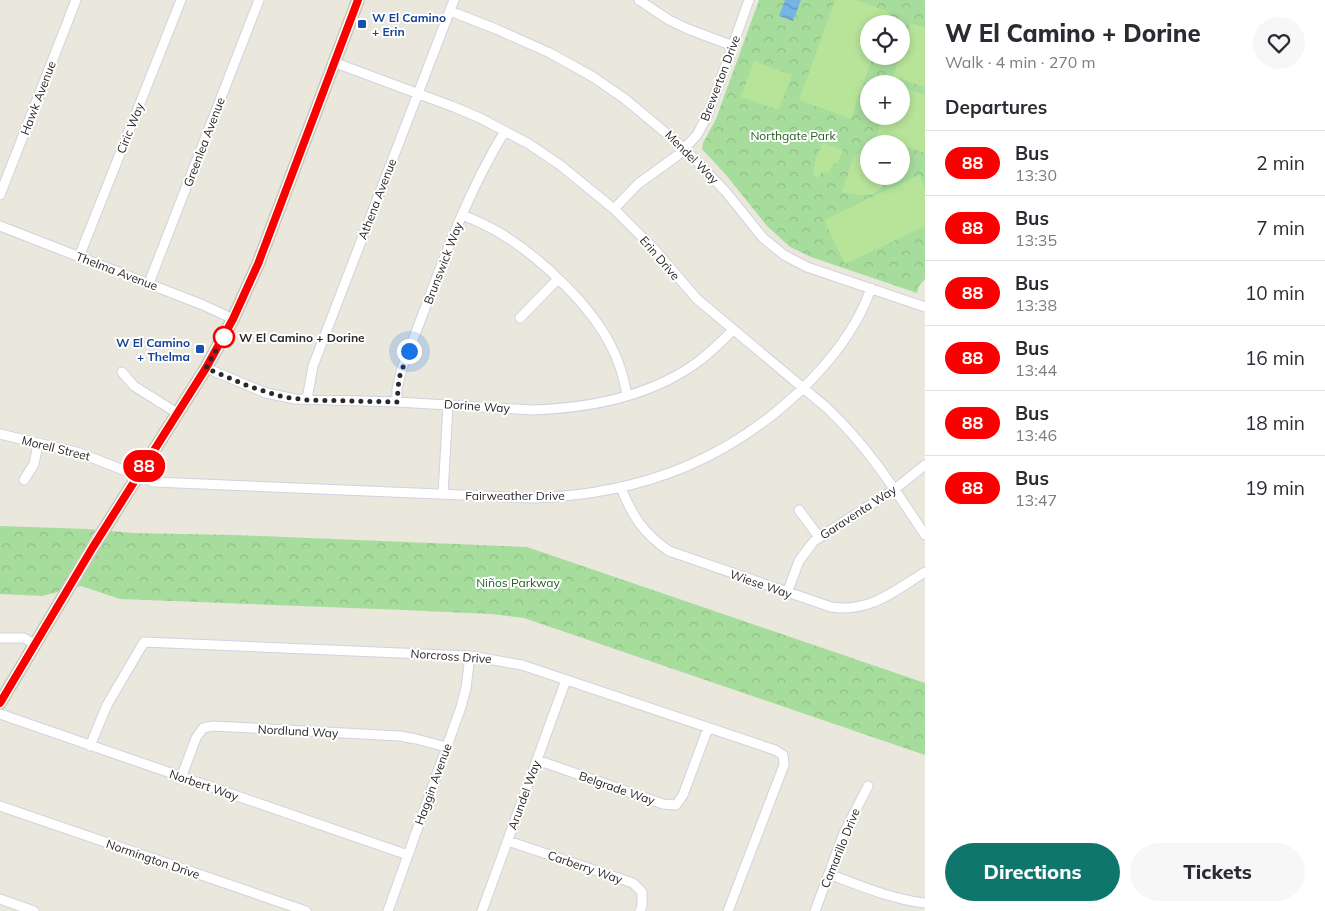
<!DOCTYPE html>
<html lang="en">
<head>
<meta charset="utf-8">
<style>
  :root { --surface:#fff; --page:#f7f7f7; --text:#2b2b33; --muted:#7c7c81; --line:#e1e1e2; --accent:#0f766e }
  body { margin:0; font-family:Mulish,sans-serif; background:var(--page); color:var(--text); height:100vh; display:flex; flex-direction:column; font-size:19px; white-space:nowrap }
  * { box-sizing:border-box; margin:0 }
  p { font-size:16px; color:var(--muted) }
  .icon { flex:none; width:28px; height:28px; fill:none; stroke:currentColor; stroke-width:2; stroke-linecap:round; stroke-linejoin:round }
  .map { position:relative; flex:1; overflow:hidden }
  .panel { display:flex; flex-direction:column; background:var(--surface); width:400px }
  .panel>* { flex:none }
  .badge { padding:0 10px; border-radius:16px; font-size:18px; line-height:32px }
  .fabs { position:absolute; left:860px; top:15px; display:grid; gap:10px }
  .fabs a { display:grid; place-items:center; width:50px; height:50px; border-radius:50%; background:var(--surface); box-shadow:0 2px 8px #0003; font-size:25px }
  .you { position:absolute; width:25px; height:25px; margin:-12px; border:4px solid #fff; border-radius:50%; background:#1a73e8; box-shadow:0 0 0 8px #1a73e833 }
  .map>.badge { position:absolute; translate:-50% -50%; box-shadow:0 0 0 2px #fff }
  h2 { padding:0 20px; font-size:19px; line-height:45px }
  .round { display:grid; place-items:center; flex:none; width:52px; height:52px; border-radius:26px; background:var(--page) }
  .head { display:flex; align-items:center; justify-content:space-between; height:85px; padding:0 20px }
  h1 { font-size:24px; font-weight:800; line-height:38px }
  .cta { display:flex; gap:10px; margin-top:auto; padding:10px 20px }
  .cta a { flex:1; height:58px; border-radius:30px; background:var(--accent); color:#fff; font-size:20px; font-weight:800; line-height:58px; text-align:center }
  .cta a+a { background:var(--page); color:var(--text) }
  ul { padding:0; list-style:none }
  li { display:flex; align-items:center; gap:15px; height:65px; padding:0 20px; border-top:1px solid var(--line) }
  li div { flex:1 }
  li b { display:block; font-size:19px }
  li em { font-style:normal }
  li .badge { min-width:55px; font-weight:700; text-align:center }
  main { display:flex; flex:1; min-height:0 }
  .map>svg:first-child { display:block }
</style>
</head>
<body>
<main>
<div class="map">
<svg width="925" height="911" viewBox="0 0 925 911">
  <defs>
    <pattern id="forest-crowns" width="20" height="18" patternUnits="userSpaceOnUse" patternTransform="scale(1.25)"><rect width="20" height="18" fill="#a7dd9c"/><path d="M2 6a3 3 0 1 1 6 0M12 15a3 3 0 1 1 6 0" fill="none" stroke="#90be86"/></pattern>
    <pattern id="water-waves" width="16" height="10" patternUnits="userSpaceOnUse" patternTransform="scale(1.25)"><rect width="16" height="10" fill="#76b4e5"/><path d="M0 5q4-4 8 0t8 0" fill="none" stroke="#6192ba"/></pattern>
  </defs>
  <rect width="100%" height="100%" fill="#eae7dc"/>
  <path fill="url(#forest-crowns)" fill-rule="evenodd" d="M759,0H925V279L919,286L917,293L811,257L790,247L767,226L727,176L702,149L703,143L716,119ZM869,24H901V56H869ZM869,84H901V116H869ZM869,144H901V176H869Z
    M0,526L88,529L132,533L233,535L527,547L925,683V755L524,618L491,614L404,610L120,599L81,586L42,596L0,594Z"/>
  <path fill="#b7e499" d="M835,0H856L889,12L885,24H869V56H873L851,119L799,100Z
    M910,23L925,28V87L893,77Z
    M754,61L792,75L779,110L741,97Z
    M901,87L925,95V153L901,145V144L876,137L883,116H901Z
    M823,143L843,150L838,162L832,165L829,173L822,172L816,178L813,174L816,157Z
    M858,154L869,157V176H887C878,201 863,196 842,192L854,156Z
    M919,175L925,188V226L845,264L824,220Z"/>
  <path fill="url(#water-waves)" d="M785,0H801L793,21L779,16Z"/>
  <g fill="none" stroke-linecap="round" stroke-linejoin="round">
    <defs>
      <path id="minor" d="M639,0L669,20L688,29L733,46
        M450,11L496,29L550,53L593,77L625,99L685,149L726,192L763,238L784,255L807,267L925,307
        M333,62L454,107L480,118L529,144L560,165L614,209L656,251L697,299L827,408C868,447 894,488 925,535
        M0,195L76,0
        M614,209L638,184L678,155L697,135L708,114L749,0
        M462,215C475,220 488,226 500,233C540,257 592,306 612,348C620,363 624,379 627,395
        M0,226L203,305L233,319
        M79,257L181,0
        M149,283L259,0
        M520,318L558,279
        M206,368L266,393L295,399L397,402L533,410C590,408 652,396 699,361C711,352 722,341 733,330
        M122,372L134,386L177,413
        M307,399L313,366L454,0
        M397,402V389L402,368C434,288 460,204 505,131
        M0,434L80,453L154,482L534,498C643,494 734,459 811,380C837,353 859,324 871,288
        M24,480L34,464L38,444
        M621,488C633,517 643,533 669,551L831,607C870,613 894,591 925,572
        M443,494L448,405
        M799,510L819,537
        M787,593L799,561L814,541L895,489L925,465
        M0,638H24L34,644
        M0,714L408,855
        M90,746L107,705L144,642L470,656L522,665L775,750L783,755L784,765L728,911
        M537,760L663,804L676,805L683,795L708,728
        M181,778L196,738L203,728L213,726L400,736L416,739L446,747
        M0,806L306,911
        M508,841L633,883L642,892V906L640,911
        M829,874C861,886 891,899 925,903
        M0,899L34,911
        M388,911L461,707L466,688L470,656
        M482,911L566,680
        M815,911L844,833L868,786"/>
      <path id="major" d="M0,703L93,547L206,368L233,319L258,264L358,0"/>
    </defs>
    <use href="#minor" stroke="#d1d2e1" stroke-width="11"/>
    <use href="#major" stroke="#c7c7c7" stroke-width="14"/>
    <use href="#minor" stroke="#fff" stroke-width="9"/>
    <use href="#major" stroke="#e6de66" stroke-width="11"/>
  </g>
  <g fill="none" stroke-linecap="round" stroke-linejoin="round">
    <defs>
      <path id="line" d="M0,703L93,547L206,368L233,319L258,264L358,0"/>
    </defs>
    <use href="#line" stroke="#fff" stroke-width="11"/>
    <use href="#line" stroke="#fa0000" stroke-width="8"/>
    <path stroke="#292929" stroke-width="5" stroke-dasharray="0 9" d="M224,337L226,332L206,368L248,386L283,397L307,400L397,402L399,378L409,351"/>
  </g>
  <g fill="#1a4fb4" stroke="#fff" stroke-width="2">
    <rect x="357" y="19" width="10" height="10" rx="2.5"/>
    <rect x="195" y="344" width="10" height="10" rx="2.5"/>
  </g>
  <circle fill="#fff" stroke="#fa0000" stroke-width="2.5" cx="224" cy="337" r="10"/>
  <g text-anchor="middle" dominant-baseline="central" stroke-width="4" stroke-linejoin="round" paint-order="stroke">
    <g font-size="12" font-weight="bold" fill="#164399" stroke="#fff" text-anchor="start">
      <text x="372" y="17">W El Camino<tspan x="372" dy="14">+ Erin</tspan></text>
      <text x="190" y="342" text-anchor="end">W El Camino<tspan x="190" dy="14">+ Thelma</tspan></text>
    </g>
    <g font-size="12" fill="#292929" stroke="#fff">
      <text transform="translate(720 78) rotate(-69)">Brewerton Drive</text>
      <text transform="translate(38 98) rotate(-69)">Hawk Avenue</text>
      <text transform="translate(130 128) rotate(-68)">Ciric Way</text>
      <text transform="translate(204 142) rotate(-69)">Greenlea Avenue</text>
      <text transform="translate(692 157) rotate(45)">Mendel Way</text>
      <text transform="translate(377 199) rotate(-69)">Athena Avenue</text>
      <text transform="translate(660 258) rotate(49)">Erin Drive</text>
      <text transform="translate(443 263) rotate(-69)">Brunswick Way</text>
      <text transform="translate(117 271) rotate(21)">Thelma Avenue</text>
      <text transform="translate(477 406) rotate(4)">Dorine Way</text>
      <text transform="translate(56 448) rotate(14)">Morell Street</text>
      <text x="515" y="495">Fairweather Drive</text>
      <text transform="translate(858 512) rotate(-33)">Garaventa Way</text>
      <text transform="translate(761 584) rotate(19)">Wiese Way</text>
      <text transform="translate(451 656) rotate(4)">Norcross Drive</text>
      <text transform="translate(298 731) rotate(3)">Nordlund Way</text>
      <text transform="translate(433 784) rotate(-70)">Haggin Avenue</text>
      <text transform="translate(204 785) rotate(19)">Norbert Way</text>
      <text transform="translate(617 788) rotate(19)">Belgrade Way</text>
      <text transform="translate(524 795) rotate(-70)">Arundel Way</text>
      <text transform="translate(840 848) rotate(-68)">Camarillo Drive</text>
      <text transform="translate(153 859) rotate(19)">Normington Drive</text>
      <text transform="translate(585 867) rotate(19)">Carberry Way</text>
    </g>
    <g font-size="12" fill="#21601f" stroke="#fff">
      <text x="793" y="135">Northgate Park</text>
      <text x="518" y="582">Niños Parkway</text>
    </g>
    <g font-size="12" font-weight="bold" fill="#292929" stroke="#fff" text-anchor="start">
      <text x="239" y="337">W El Camino + Dorine</text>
    </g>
  </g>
</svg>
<div class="fabs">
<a><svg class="icon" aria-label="locate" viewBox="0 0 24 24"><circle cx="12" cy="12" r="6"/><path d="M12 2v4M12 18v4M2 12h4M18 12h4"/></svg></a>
<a>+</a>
<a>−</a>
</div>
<div class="you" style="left:409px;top:351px"></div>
<b class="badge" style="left:144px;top:466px;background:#fa0000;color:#fff">88</b>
</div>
<section class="panel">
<div class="head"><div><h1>W El Camino + Dorine</h1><p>Walk · 4 min · 270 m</p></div><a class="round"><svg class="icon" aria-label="heart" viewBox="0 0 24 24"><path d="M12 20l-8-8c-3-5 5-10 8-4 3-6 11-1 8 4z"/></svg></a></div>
<h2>Departures</h2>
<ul>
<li><span class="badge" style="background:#fa0000;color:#fff">88</span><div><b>Bus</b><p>13:30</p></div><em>2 min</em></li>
<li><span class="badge" style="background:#fa0000;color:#fff">88</span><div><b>Bus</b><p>13:35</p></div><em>7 min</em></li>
<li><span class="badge" style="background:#fa0000;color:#fff">88</span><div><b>Bus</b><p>13:38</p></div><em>10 min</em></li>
<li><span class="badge" style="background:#fa0000;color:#fff">88</span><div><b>Bus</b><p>13:44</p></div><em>16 min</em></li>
<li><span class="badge" style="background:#fa0000;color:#fff">88</span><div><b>Bus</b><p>13:46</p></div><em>18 min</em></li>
<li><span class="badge" style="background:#fa0000;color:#fff">88</span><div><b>Bus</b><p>13:47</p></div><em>19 min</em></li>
</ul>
<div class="cta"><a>Directions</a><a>Tickets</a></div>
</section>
</main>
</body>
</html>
